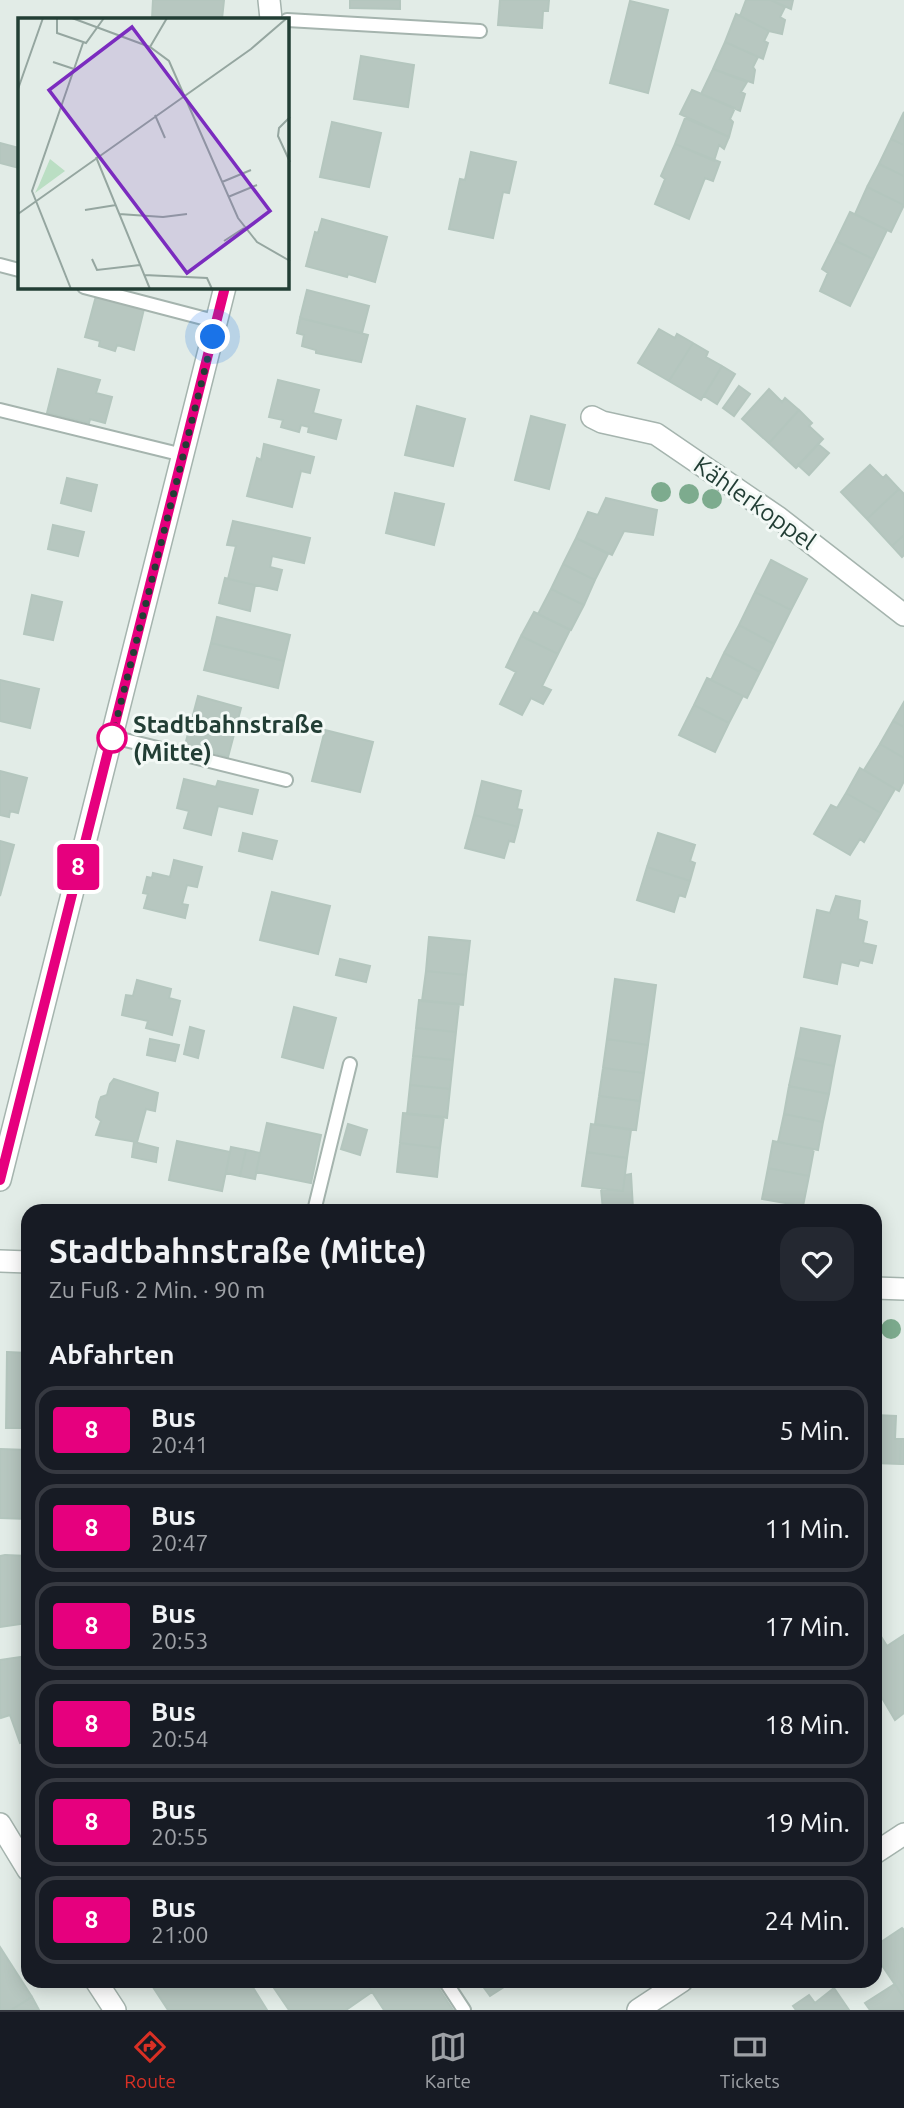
<!DOCTYPE html>
<html lang="de">
<head>
<meta charset="utf-8">
<style>
  :root { --surface:#171b24; --page:#242831; --text:#f1f3f6; --muted:#9ea1a6; --line:#363941; --accent:#d93025 }
  body { margin:0; font-family:Ubuntu,sans-serif; background:var(--page); color:var(--text); height:100vh; display:flex; flex-direction:column; font-size:26px; white-space:nowrap }
  * { box-sizing:border-box; margin:0 }
  p { font-size:23px; color:var(--muted) }
  .icon { flex:none; width:38px; height:38px; fill:none; stroke:currentColor; stroke-width:2; stroke-linecap:round; stroke-linejoin:round }
  .map { position:relative; flex:1; overflow:hidden }
  .details { position:absolute; left:21px; top:1204px; width:861px; height:784px; display:flex; flex-direction:column; background:var(--surface); border-radius:21px; box-shadow:0 4px 18px #0003 }
  .details>* { flex:none }
  .badge { padding:0 14px; border-radius:5px; font-size:24px; line-height:46px }
  .you { position:absolute; width:35px; height:35px; margin:-18px; border:5px solid #fff; border-radius:50%; background:#1a73e8; box-shadow:0 0 0 10px #1a73e833 }
  .map>.badge { position:absolute; translate:-50% -50%; box-shadow:0 0 0 4px #fff }
  h2 { padding:0 28px; font-size:26px; line-height:63px }
  .round { display:grid; place-items:center; flex:none; width:74px; height:74px; border-radius:21px; background:var(--page) }
  .overview { display:flex; align-items:center; justify-content:space-between; height:119px; padding:0 28px }
  h1 { font-size:33px; font-weight:600; line-height:52px }
  ul { padding:0; list-style:none }
  li { display:flex; align-items:center; gap:21px; height:88px; margin:0 14px 10px; padding:0 14px; border:4px solid var(--line); border-radius:21px }
  li div { flex:1 }
  li b { display:block; font-size:26px }
  li em { font-style:normal }
  li .badge { min-width:77px; font-weight:700; text-align:center }
  .tab-bar { display:flex; justify-content:space-around; align-items:center; height:98px; border-top:2px solid var(--line); background:var(--surface); font-size:19px; color:var(--muted) }
  .tab-bar a { display:grid; justify-items:center; gap:4px }
  .tab-bar .current { color:var(--accent) }
  .map>svg:first-child { display:block }
</style>
</head>
<body>
<div class="map">
<svg width="904" height="2010" viewBox="0 0 904 2010">
  <rect width="100%" height="100%" fill="#e2ece7"/>
  <path fill="#b7c7c0" stroke="#b4c6be" stroke-width="2" d="M153,0H224L222,19H152Z
    M350,0H400V9L350,8Z
    M500,0H549L548,11H543L542,28L498,25Z
    M746,0H771L785,7L780,17L785,20L782,34L769,31L740,16Z
    M771,0H793L791,9Z
    M630,1L668,10L648,93L610,83Z
    M736,14L769,31L764,41L768,43L763,59L725,42Z
    M725,42L758,57L753,67L755,70L753,83L713,69Z
    M361,56L414,65L408,107L354,99Z
    M713,69L747,82L741,92L745,94L740,111L701,94Z
    M692,90L735,108L730,119L733,122L729,137L680,114Z
    M904,112V145L891,139Z
    M685,118L729,137L724,149L719,145L714,161L675,144Z
    M332,122L381,133L369,187L320,177Z
    M891,139L904,145V176L879,164Z
    M0,143L19,148V168L0,163Z
    M675,144L720,162L713,181L705,178L689,219L655,204L665,179L661,176Z
    M471,152L516,162L509,193L503,192L493,238L449,229L460,179L465,180Z
    M879,164L904,176V205L867,187Z
    M867,187L904,205L891,232L855,214Z
    M850,212L887,230L873,259L836,241Z
    M322,219L387,237L375,282L348,274L347,277L306,266L315,232L318,233Z
    M836,241L873,259L850,306L820,291L828,273L822,269Z
    M307,290L369,306L362,333L300,318Z
    M96,296L144,309L134,350L117,345L115,351L99,346L100,341L85,337Z
    M300,318L368,335L361,362L316,353V350L302,346L304,335L297,333Z
    M659,329L675,338L677,334L693,343L669,381L638,363Z
    M693,343L708,352L706,357L722,366L701,400L669,381Z
    M722,366L735,374L717,404L704,396Z
    M58,369L100,380L96,393L112,397L105,423L90,419L89,423L47,413Z
    M278,380L319,390L313,413L341,420L336,439L308,432L309,427L301,425L299,432L281,427L283,420L269,417Z
    M739,386L750,394L734,416L723,408Z
    M769,389L782,402L785,398L799,410L769,443L742,419Z
    M417,406L465,419L453,466L405,455Z
    M799,410L812,423L809,426L823,439L796,468L769,443Z
    M531,416L565,425L549,489L515,480Z
    M264,444L314,457L310,473L301,471L292,507L247,496L257,458L261,460Z
    M818,444L829,453L809,475L798,465Z
    M870,465L883,478L886,475L899,489L867,519L841,492Z
    M67,478L97,485L91,511L61,503Z
    M899,489L904,494V535L892,546L867,519Z
    M395,493L444,504L434,545L386,533Z
    M606,498L657,510L653,535L624,531L612,555L576,538L588,512L598,515Z
    M233,521L310,538L304,563L272,556L270,567L282,570L277,590L228,579L236,546L227,545Z
    M53,525L84,532L78,556L48,549Z
    M904,535V555L902,557L892,546Z
    M576,538L608,554L595,580L563,564Z
    M771,560L807,579L791,610L755,592Z
    M563,564L595,580L584,605L551,589Z
    M225,578L255,585L250,611L219,603Z
    M551,589L584,605L571,630L538,614Z
    M755,592L791,610L774,644L739,625Z
    M32,595L62,602L53,640L24,634Z
    M534,612L570,630L558,654L521,636Z
    M217,617L290,635L284,661L211,643Z
    M739,625L774,644L760,672L724,653Z
    M521,636L558,654L542,686L551,690L543,704L531,698L522,715L500,704L516,672L506,667Z
    M211,643L284,661L278,688L204,670Z
    M724,653L760,672L747,698L711,680Z
    M707,678L743,696L729,723L694,705Z
    M0,680L39,689L30,728L0,721Z
    M198,696L241,708L228,757L185,745Z
    M904,702V727L893,721Z
    M694,705L729,723L715,752L679,735Z
    M893,721L904,727V758L880,744Z
    M325,730L373,742L360,792L312,781Z
    M880,744L904,758V781L899,791L864,770Z
    M860,768L895,789L881,813L846,793Z
    M0,771L27,778L18,813L10,811L9,817L0,815Z
    M184,779L216,787L218,781L258,790L252,814L218,806L211,835L184,828L189,811L177,808Z
    M482,781L521,791L517,809L522,810L518,827L474,815Z
    M846,793L881,813L864,842L860,839L850,855L814,834L831,805L837,808Z
    M474,815L518,827L514,842L509,841L504,858L465,848Z
    M243,833L277,841L272,859L239,851Z
    M658,833L695,845L690,861L695,863L690,881L647,867Z
    M0,841L14,845L0,896Z
    M174,860L202,867L197,887L187,885L182,904L188,905L185,918L144,908L148,894L143,893L147,877L152,878L153,873L170,877Z
    M647,867L690,881L685,897L679,895L674,912L637,900Z
    M272,892L330,906L318,954L260,940Z
    M836,896L860,901L858,919L867,922L863,943L876,946L872,963L860,960L858,966L841,962L837,984L804,977L817,910L830,913Z
    M429,937L470,941L466,975L426,971Z
    M340,959L370,966L366,982L336,975Z
    M426,971L466,975L463,1005L422,1001Z
    M615,979L656,985L648,1045L607,1039Z
    M137,980L171,989L169,998L180,1001L172,1035L146,1028L148,1021L122,1015L126,995L133,996Z
    M419,1000L459,1004L456,1032L416,1028Z
    M294,1007L336,1018L323,1068L282,1057Z
    M190,1027L204,1031L198,1058L184,1054Z
    M416,1028L456,1032L453,1060L413,1056Z
    M801,1028L840,1036L834,1066L795,1058Z
    M150,1039L179,1045L175,1061L147,1055Z
    M607,1039L648,1045L644,1073L603,1068Z
    M413,1056L453,1060L450,1089L410,1085Z
    M795,1058L834,1066L829,1094L789,1086Z
    M603,1068L644,1073L640,1101L599,1096Z
    M114,1079L158,1093L155,1111L146,1109L137,1142L96,1135L101,1121L96,1117L99,1102L101,1097L107,1095L110,1084Z
    M410,1085L450,1089L447,1118L407,1114Z
    M789,1086L829,1094L823,1122L784,1114Z
    M599,1096L640,1101L636,1130L595,1124Z
    M403,1113L444,1117L440,1148L400,1143Z
    M784,1114L823,1122L818,1150L778,1142Z
    M267,1123L321,1135L311,1183L256,1172Z
    M348,1124L367,1130L360,1155L341,1149Z
    M591,1124L631,1130L627,1158L587,1152Z
    M177,1141L230,1152L222,1191L169,1180Z
    M773,1141L814,1149L809,1176L768,1168Z
    M134,1142L158,1148L156,1162L132,1157Z
    M400,1143L440,1148L437,1177L397,1172Z
    M231,1147L246,1150L240,1176L226,1173Z
    M246,1150L260,1153L255,1179L240,1176Z
    M587,1152L627,1158L623,1191L582,1186Z
    M768,1168L809,1176L803,1206L762,1199Z
    M631,1174L633,1209L603,1210L601,1189L623,1191L625,1175Z
    M7,1352L28,1353V1428H6Z
    M875,1415L896,1416L895,1439H901L900,1464L875,1463Z
    M901,1439H904V1464H900Z
    M0,1449L28,1450V1519L0,1518Z
    M5,1555L28,1556V1623L0,1627V1556Z
    M875,1627L887,1646L904,1635V1713L895,1720L875,1686Z
    M28,1656V1740L20,1743L10,1715L1,1718L0,1712V1660Z
    M902,1928L904,1930V1998L875,1955V1946Z
    M0,1947L32,1997L11,2010H0Z
    M149,1981H249L267,2010H168Z
    M284,1981H365L372,1992L346,2010H289L274,1988Z
    M365,1981H434L453,2010H384Z
    M479,1981H513L490,1996Z
    M895,1984L904,1998V2010H870L865,2003Z
    M834,1988L849,2010H796L793,2006L809,1995L815,2003Z
    M32,1997L39,2010H11Z"/>
  <g fill="none" stroke-linecap="round" stroke-linejoin="round">
    <defs>
      <path id="service" d="M287,20L480,31
        M0,265L19,270
        M84,287L218,322
        M0,410L183,455
        M113,737L286,780
        M314,1211L350,1064
        M445,1981L464,2010"/>
      <path id="minor" d="M592,417L602,422L656,434L779,518L904,615
        M875,1853L904,1834
        M638,2010L682,1981"/>
      <path id="tertiary" d="M269,0L271,19
        M0,1180L225,287
        M0,1261L28,1262
        M875,1288L904,1289
        M0,1824L28,1870
        M96,1981L115,2010"/>
    </defs>
    <use href="#service" stroke="#a5b4ae" stroke-width="16"/>
    <use href="#minor" stroke="#a5b4ae" stroke-width="24"/>
    <use href="#tertiary" stroke="#a5b4ae" stroke-width="24"/>
    <use href="#service" stroke="#fff" stroke-width="12"/>
    <use href="#minor" stroke="#fff" stroke-width="21"/>
    <use href="#tertiary" stroke="#fff" stroke-width="21"/>
  </g>
  <g fill="#7dab8e">
    <circle cx="661" cy="492" r="10"/>
    <circle cx="689" cy="494" r="10"/>
    <circle cx="712" cy="499" r="10"/>
    <circle cx="891" cy="1329" r="10"/>
  </g>
  <g fill="none" stroke-linecap="round" stroke-linejoin="round">
    <defs>
      <path id="line" d="M0,1180L225,287"/>
    </defs>
    <use href="#line" stroke="#fff" stroke-width="16"/>
    <use href="#line" stroke="#e6007e" stroke-width="10"/>
    <path stroke="#223e35" stroke-width="7" stroke-dasharray="0 12.6" d="M112,738L213,337"/>
  </g>
  <circle fill="#fff" stroke="#e6007e" stroke-width="3.5" cx="112" cy="738" r="14"/>
  <g text-anchor="middle" dominant-baseline="central" stroke-width="6" stroke-linejoin="round" paint-order="stroke">
    <g font-size="24" fill="#223e35" stroke="#f3f9f6">
      <text transform="translate(755 503) rotate(35)">Kählerkoppel</text>
    </g>
    <g font-size="24" font-weight="bold" fill="#223e35" stroke="#f3f9f6" text-anchor="start">
      <text x="133" y="724">Stadtbahnstraße<tspan x="133" dy="28">(Mitte)</tspan></text>
    </g>
  </g>
  <g transform="translate(18 18)">
    <rect width="271" height="271" fill="#e2ece7"/>
    <path d="M32,141L47,153L17,175L21,167Z" fill="#badec3"/>
    <path fill="none" stroke="#95a6a0" stroke-width="2" d="M39,0V15L68,25L86,0M54,0L132,29L151,43L220,200L239,224L272,243M132,29L149,0M35,44L56,51M0,71L25,0M137,97L147,120M272,99L261,110L260,118L272,144M78,139L132,271M204,164L233,152M210,179L239,167M67,192L98,187M0,196L233,31L269,0M101,196L145,199L169,196M206,223L226,210M74,241L79,252L122,247M126,257L189,260L194,271M53,271L14,173L65,25"/>
    <path fill="#7b2cbf" fill-opacity="0.15" stroke="#7b2cbf" stroke-width="3.5" d="M114,9L252,193L169,255L31,72Z"/>
    <rect width="271" height="271" fill="none" stroke="#223e35" stroke-width="3.5"/>
  </g>
</svg>
<div class="you" style="left:213px;top:337px"></div>
<b class="badge" style="left:78px;top:867px;background:#e6007e;color:#fff">8</b>
<section class="details">
<div class="overview"><div><h1>Stadtbahnstraße (Mitte)</h1><p>Zu Fuß · 2 Min. · 90 m</p></div><a class="round"><svg class="icon" aria-label="heart" viewBox="0 0 24 24"><path d="M12 20l-8-8c-3-5 5-10 8-4 3-6 11-1 8 4z"/></svg></a></div>
<h2>Abfahrten</h2>
<ul>
<li><span class="badge" style="background:#e6007e;color:#fff">8</span><div><b>Bus</b><p>20:41</p></div><em>5 Min.</em></li>
<li><span class="badge" style="background:#e6007e;color:#fff">8</span><div><b>Bus</b><p>20:47</p></div><em>11 Min.</em></li>
<li><span class="badge" style="background:#e6007e;color:#fff">8</span><div><b>Bus</b><p>20:53</p></div><em>17 Min.</em></li>
<li><span class="badge" style="background:#e6007e;color:#fff">8</span><div><b>Bus</b><p>20:54</p></div><em>18 Min.</em></li>
<li><span class="badge" style="background:#e6007e;color:#fff">8</span><div><b>Bus</b><p>20:55</p></div><em>19 Min.</em></li>
<li><span class="badge" style="background:#e6007e;color:#fff">8</span><div><b>Bus</b><p>21:00</p></div><em>24 Min.</em></li>
</ul>
</section>
</div>
<nav class="tab-bar">
<a class="current"><svg class="icon" aria-label="directions" viewBox="0 0 24 24"><path d="M12 3l9 9-9 9-9-9zM9 14v-3h6M13 9l2 2-2 2"/></svg>Route</a>
<a><svg class="icon" aria-label="map" viewBox="0 0 24 24"><path d="M3 6l6-2 6 2 6-2v14l-6 2-6-2-6 2zM9 4v14M15 6v14"/></svg>Karte</a>
<a><svg class="icon" aria-label="tickets" viewBox="0 0 24 24"><path d="M3 7h18v10H3zM15 7v10"/></svg>Tickets</a>
</nav>
</body>
</html>
